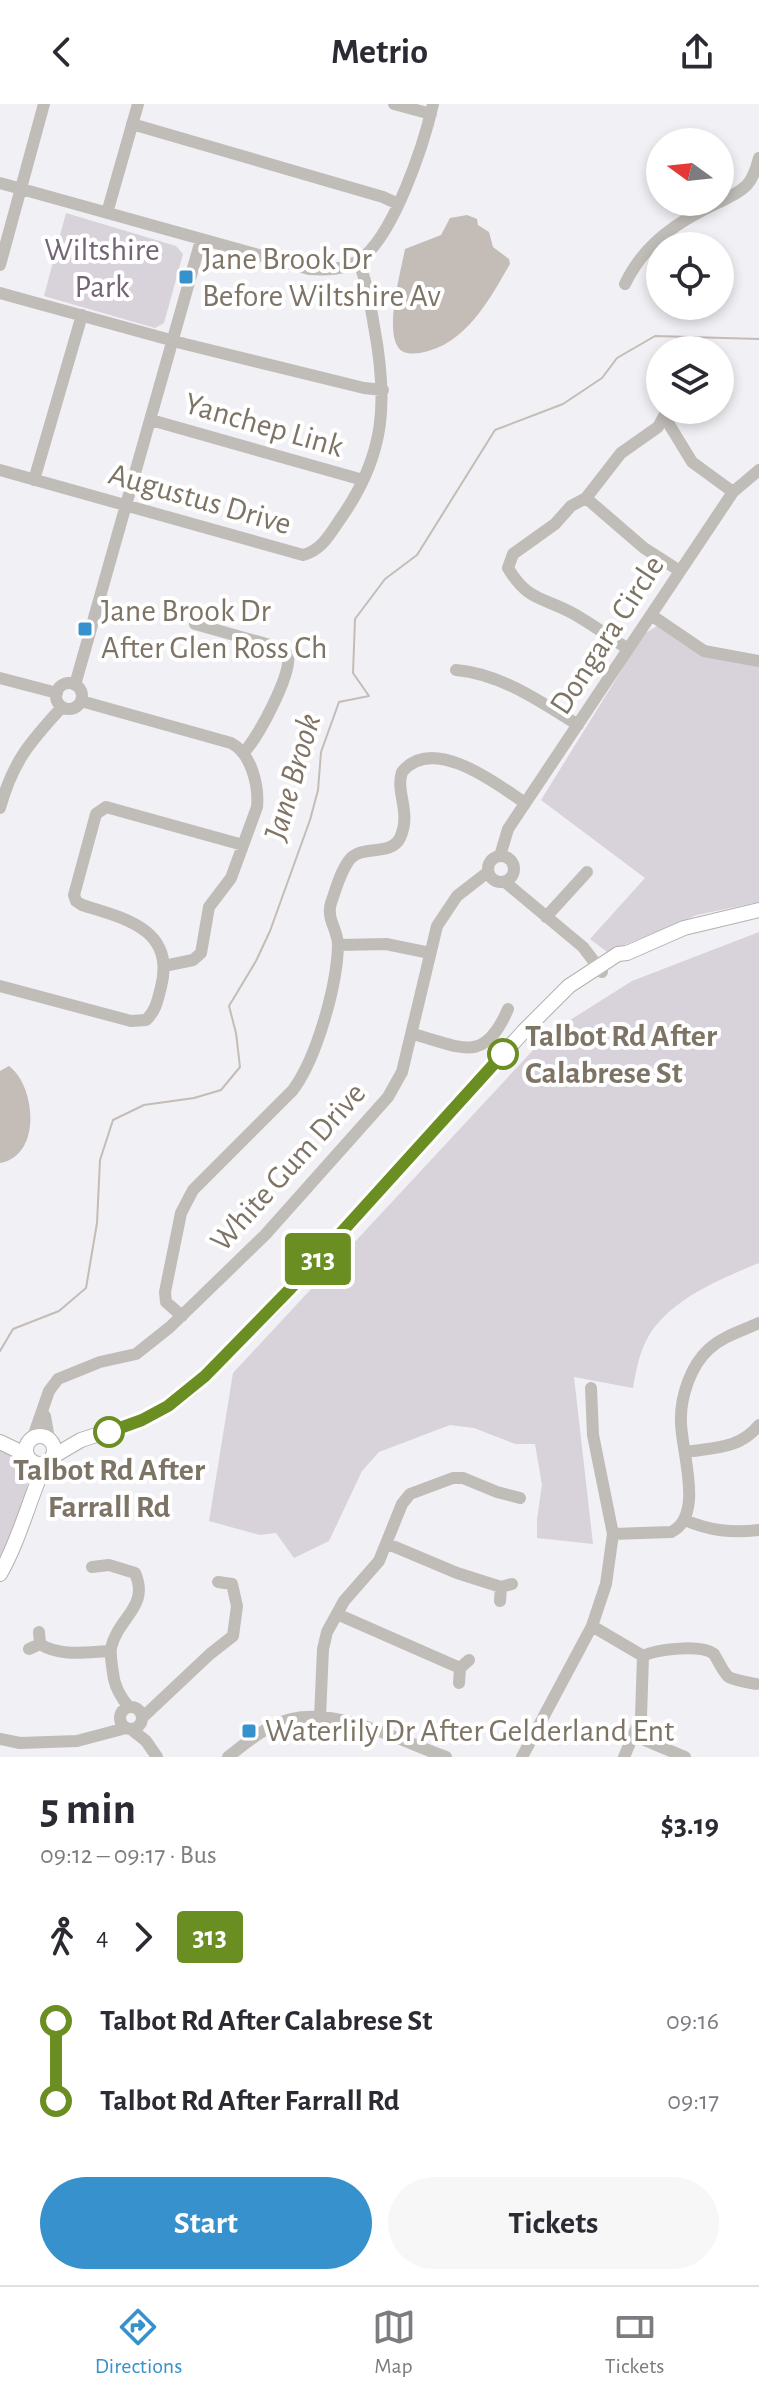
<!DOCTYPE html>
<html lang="en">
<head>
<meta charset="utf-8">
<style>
  :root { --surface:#fff; --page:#f7f7f7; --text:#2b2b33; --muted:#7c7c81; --line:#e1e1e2; --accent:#3791cd }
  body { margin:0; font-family:"Alegreya Sans",sans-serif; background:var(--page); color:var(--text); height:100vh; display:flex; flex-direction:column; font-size:30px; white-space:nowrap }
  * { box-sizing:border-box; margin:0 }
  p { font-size:26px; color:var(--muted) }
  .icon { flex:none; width:44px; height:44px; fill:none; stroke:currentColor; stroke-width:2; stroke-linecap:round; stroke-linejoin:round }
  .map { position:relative; height:1653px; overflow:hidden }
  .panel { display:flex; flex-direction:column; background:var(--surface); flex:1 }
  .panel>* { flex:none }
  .badge { padding:0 16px; border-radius:6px; font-size:28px; line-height:52px }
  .needle { width:52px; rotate:285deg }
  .fabs { position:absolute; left:646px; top:24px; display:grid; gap:16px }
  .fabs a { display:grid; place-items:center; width:88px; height:88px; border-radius:50%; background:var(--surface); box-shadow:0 4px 12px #0003; font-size:40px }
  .map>.badge { position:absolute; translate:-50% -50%; box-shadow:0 0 0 4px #fff }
  .legs { display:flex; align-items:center; gap:12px; height:88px; padding:0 40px; font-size:26px }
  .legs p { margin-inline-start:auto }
  .head { display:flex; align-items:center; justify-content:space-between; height:136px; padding:0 40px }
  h1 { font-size:44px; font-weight:700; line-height:60px }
  .cta { display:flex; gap:16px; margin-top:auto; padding:16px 40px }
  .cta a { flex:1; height:92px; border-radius:48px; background:var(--accent); color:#fff; font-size:32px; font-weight:700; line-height:92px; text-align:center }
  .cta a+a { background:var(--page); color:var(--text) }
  ul { padding:0 40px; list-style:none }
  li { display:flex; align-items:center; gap:28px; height:80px; font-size:30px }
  li i { display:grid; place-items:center; width:12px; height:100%; margin:0 10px; background:currentColor }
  li i::after { content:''; width:20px; height:20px; margin:-10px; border:6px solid; border-radius:50%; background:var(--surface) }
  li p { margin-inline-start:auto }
  li:first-child i { background:linear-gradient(#0000 50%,currentColor 0) }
  li:last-child i { background:linear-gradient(currentColor 50%,#0000 0) }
  header { display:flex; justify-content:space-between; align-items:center; height:104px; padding:0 40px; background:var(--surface); font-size:36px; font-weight:700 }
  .tab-bar { display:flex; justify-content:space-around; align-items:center; height:112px; border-top:2px solid var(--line); background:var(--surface); font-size:22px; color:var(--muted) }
  .tab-bar a { display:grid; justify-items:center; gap:4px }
  .tab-bar .active { color:var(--accent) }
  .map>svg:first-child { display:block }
</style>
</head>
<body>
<header><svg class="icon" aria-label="back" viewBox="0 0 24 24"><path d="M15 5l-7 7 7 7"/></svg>Metrio<svg class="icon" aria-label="share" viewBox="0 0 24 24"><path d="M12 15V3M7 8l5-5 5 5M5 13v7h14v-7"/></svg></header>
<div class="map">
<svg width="759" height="1653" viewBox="0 0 759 1653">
  <rect width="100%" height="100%" fill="#f1f0f4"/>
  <path fill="#d8d2da" d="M66,109L176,142L183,150L164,219L155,224L44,192Z
    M657,522L759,562V798L697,811L607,848L590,835L645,774L541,696L644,530Z
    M759,828V1159C720,1175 668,1196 647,1235C639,1250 636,1267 633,1284L574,1273L593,1440L537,1434V1415L542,1381L535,1340H515L474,1324L450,1321L379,1348L362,1367L329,1437L294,1454L276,1429L260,1431L209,1417L233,1269L548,930L632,877Z
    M0,1341C8,1346 21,1351 25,1360C36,1384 11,1435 0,1457Z"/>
  <path fill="#c4bcb6" d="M467,111L477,115L478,121L489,128L493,143L509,155L510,160C489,196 466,241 420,249C412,250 402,250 398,243C385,224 401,167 405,145L441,131L450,114Z
    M9,962C36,982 42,1052 0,1059V967Z"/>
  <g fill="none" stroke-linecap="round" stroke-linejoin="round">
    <path stroke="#c4bcb6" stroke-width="2" d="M0,1247L13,1225L59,1207L86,1184L97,1119L100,1056L113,1016L144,1001L194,994L221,986L240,963L236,929L229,902L256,857L270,827L310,716L318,686L321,648L339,598L369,592L353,569L355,515L385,475L417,451L495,326L563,300L602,274L617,254L655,232L759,235"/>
    <defs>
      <path id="major" d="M26 1346a14 14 0 1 1 28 0a14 14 0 1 1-28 0Z
        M0,1338L27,1351
        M52,1353L81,1336L142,1316L168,1302L192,1284L274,1203L524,927L569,882L618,850L627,849L684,824L759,806
        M0,1470C20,1435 29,1395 46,1358"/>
    </defs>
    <use href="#major" stroke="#b4b1ad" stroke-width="16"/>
    <path stroke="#c0bdb9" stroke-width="12" d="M394,0L431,10
      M132,20L383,93L398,100
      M0,79L309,165C326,166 343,166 358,157C393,135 424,40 433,0
      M720,98C745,85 752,82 759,54
      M107,109L138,0
      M0,161L44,0
      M625,180C645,138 679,117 719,98
      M0,189L185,240L364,284L383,286
      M151,316L363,376
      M0,366L303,451C322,446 330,430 341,414C386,350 388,297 374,222C370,199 367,178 358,156
      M34,376L82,211
      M586,394L644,444L680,467
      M651,511L704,547L759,557
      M195,520L277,543L288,551C292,570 258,634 244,648
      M628,545C610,533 593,521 574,510C544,493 528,498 508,464L513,450L555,420L571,402L586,394L621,349L658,323L664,312L692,358L733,388
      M456,566C501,570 540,597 578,621
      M0,574L57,589
      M56 592a13 13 0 1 1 26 0a13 13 0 1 1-26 0Z
      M75,581L201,136
      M81,597L231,639C251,649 259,681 257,703L231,774L209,803L201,849L193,856L164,862
      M0,704C13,657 30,638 62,603
      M488 765a13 13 0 1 1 26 0a13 13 0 1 1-26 0Z
      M500,752L508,725L733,388L759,366
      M505,778L583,843L602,868
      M546,813L587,768
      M338,841L386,840L430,849
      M0,882L131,917L146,916C156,907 158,895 161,883C176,825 124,814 82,801L76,797L74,791L96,710L106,703L243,741
      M413,930C462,943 484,961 508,905
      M182,1212L166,1198L165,1188L181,1109L193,1086L293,986C317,953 337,882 338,841C338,826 326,815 331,799C336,785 341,765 351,754C364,741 391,752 400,734C412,708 395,689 402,668C433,630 497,680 525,699
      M45,1312L49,1335
      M33,1333L49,1287L58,1275L100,1258L136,1250L170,1223L265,1131L388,993L402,968L437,822L457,792L488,768
      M686,1348C716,1343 739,1345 759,1321
      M685,1416C710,1427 732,1429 759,1426
      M613,1430L671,1428C705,1412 681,1347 681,1318C680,1293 691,1261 709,1245C723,1232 742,1227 759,1219
      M388,1440L457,1469L501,1483
      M92,1463L109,1461L135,1469C150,1503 118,1513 111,1544C110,1552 112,1561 113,1569C114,1581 121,1594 129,1603
      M500,1497L501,1483L512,1480
      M337,1510L460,1564
      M592,1522L643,1552L641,1613L624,1653
      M40,1540C60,1553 87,1548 110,1547
      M29,1545L40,1540L39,1528
      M643,1552C657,1545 701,1540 714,1550C730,1578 723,1573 756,1580
      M459,1579L460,1564L469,1556
      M120 1614a11 11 0 1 1 22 0a11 11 0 1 1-22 0Z
      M320,1613L323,1545L327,1528L344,1497L379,1457L402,1400L410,1390L453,1374H463L497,1388L520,1394
      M142,1614L210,1550L233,1532L237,1502L232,1480L218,1478
      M131,1625L146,1637L157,1653
      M635,1632L685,1653
      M0,1635L20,1639L77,1637L126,1624
      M228,1653C247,1638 267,1621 291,1615C340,1604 401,1637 446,1653
      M522,1653L592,1522L606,1480L613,1430L593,1331L591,1284"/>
    <use href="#major" stroke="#fff" stroke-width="14"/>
  </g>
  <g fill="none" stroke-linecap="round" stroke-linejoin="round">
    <defs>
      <path id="line-1" d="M109,1328L142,1316L168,1302L205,1272L291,1184L503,950"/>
    </defs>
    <use href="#line-1" stroke="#fff" stroke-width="18"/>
    <use href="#line-1" stroke="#6b8e23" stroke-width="12"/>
  </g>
  <g fill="#3791cd" stroke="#fff" stroke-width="3">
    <rect x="178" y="165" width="16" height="16" rx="4"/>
    <rect x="77" y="517" width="16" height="16" rx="4"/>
    <rect x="241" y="1619" width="16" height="16" rx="4"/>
  </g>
  <g fill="#fff" stroke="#6b8e23" stroke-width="4">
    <circle cx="503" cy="950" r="14"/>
    <circle cx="109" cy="1328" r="14"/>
  </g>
  <g text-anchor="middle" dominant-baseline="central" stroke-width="8" stroke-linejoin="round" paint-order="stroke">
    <g font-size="32" fill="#756476" stroke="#fff">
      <text x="102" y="146">Wiltshire<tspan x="102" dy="37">Park</tspan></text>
    </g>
    <g font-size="32" fill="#7e7466" stroke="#fff" text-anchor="start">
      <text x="202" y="155">Jane Brook Dr<tspan x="202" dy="37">Before Wiltshire Av</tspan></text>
      <text x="101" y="507">Jane Brook Dr<tspan x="101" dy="37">After Glen Ross Ch</tspan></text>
      <text x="265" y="1627">Waterlily Dr After Gelderland Ent</text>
    </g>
    <g font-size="32" fill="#7e7466" stroke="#fff">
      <text transform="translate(264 321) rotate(16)">Yanchep Link</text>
      <text transform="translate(200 395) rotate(16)">Augustus Drive</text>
      <text transform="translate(607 531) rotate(-57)">Dongara Circle</text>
      <text transform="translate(288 1063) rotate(-48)">White Gum Drive</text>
    </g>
    <g font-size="32" font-weight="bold" fill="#7e7466" stroke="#fff" text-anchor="start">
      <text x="525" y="932">Talbot Rd After<tspan x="525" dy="37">Calabrese St</tspan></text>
      <text x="109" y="1366" text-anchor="middle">Talbot Rd After<tspan x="109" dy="37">Farrall Rd</tspan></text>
    </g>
    <g font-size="34" font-style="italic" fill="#827367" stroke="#fff">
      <text transform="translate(293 673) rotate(-74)">Jane Brook</text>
    </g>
  </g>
</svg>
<div class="fabs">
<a><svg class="needle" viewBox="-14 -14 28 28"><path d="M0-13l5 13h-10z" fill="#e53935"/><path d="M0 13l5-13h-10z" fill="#7c7c81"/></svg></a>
<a><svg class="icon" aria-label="locate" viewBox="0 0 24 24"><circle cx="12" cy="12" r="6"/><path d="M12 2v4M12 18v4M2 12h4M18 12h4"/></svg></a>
<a><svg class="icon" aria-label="layers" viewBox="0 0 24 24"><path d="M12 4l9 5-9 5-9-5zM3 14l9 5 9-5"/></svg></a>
</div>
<b class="badge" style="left:318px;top:1155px;background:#6b8e23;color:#fff">313</b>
</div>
<section class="panel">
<div class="head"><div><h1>5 min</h1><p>09:12 – 09:17 · Bus</p></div><b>$3.19</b></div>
<div class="legs"><svg class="icon" aria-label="walk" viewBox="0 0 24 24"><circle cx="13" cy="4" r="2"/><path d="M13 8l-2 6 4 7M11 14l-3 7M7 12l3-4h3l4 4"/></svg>4<svg class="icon" aria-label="forward" viewBox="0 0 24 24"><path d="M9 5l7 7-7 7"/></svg><b class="badge" style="background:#6b8e23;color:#fff">313</b></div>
<ul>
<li><i style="color:#6b8e23"></i><b>Talbot Rd After Calabrese St</b><p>09:16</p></li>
<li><i style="color:#6b8e23"></i><b>Talbot Rd After Farrall Rd</b><p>09:17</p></li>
</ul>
<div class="cta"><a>Start</a><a>Tickets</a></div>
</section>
<nav class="tab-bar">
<a class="active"><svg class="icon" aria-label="directions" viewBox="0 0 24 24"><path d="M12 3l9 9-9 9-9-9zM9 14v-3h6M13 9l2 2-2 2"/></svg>Directions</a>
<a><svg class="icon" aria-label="map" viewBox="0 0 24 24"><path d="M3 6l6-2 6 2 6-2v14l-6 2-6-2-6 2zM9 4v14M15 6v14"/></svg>Map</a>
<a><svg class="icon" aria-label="tickets" viewBox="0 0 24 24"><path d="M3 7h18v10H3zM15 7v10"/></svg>Tickets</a>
</nav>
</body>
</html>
